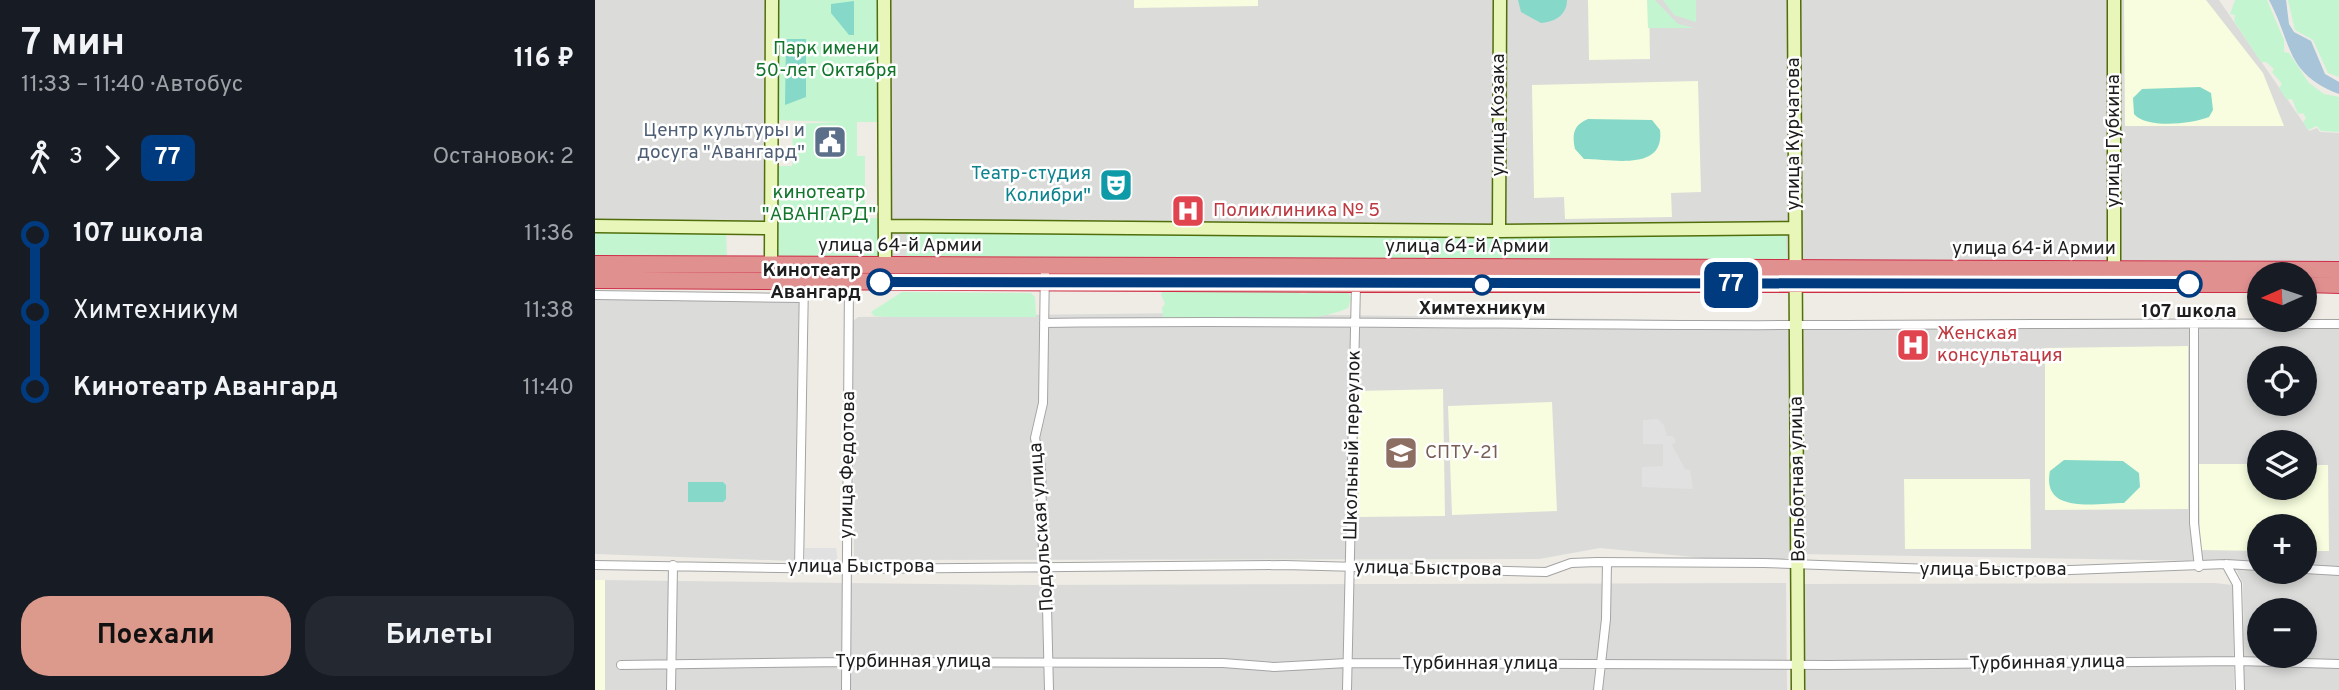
<!DOCTYPE html>
<html lang="ru">
<head>
<meta charset="utf-8">
<style>
  :root { --surface:#171b24; --page:#242831; --text:#f1f3f6; --muted:#9ea1a6; --accent:#db9a8c }
  body { margin:0; font-family:Overpass,sans-serif; background:var(--page); color:var(--text); height:100vh; display:flex; flex-direction:column; font-size:26px; white-space:nowrap }
  * { box-sizing:border-box; margin:0 }
  p { font-size:23px; color:var(--muted) }
  .icon { flex:none; width:38px; height:38px; fill:none; stroke:currentColor; stroke-width:2; stroke-linecap:round; stroke-linejoin:round }
  .map { position:relative; flex:1; overflow:hidden }
  .panel { display:flex; flex-direction:column; background:var(--surface); width:595px }
  .panel>* { flex:none }
  .badge { padding:0 14px; border-radius:10px; font-size:24px; line-height:46px }
  .needle { width:46px; rotate:267deg }
  .fabs { position:absolute; left:1652px; top:262px; display:grid; gap:14px }
  .fabs a { display:grid; place-items:center; width:70px; height:70px; border-radius:50%; background:var(--surface); box-shadow:0 4px 10px #0003; font-size:35px }
  .map>.badge { position:absolute; translate:-50% -50%; box-shadow:0 0 0 4px #fff }
  .legs { display:flex; align-items:center; gap:10px; height:77px; padding:0 21px; font-size:23px }
  .legs p { margin-inline-start:auto }
  .headline { display:flex; align-items:center; justify-content:space-between; height:119px; padding:0 21px }
  h1 { font-size:38px; font-weight:700; line-height:52px }
  .button { display:flex; gap:14px; margin-top:auto; padding:14px 21px }
  .button a { flex:1; height:80px; border-radius:28px; background:var(--accent); color:#111; font-size:28px; font-weight:700; line-height:80px; text-align:center }
  .button a+a { background:var(--page); color:var(--text) }
  ul { padding:0 21px; list-style:none }
  li { display:flex; align-items:center; gap:24px; height:77px; font-size:26px }
  li i { display:grid; place-items:center; width:10px; height:100%; margin:0 9px; background:currentColor }
  li i::after { content:''; width:18px; height:18px; margin:-9px; border:5px solid; border-radius:50%; background:var(--surface) }
  li p { margin-inline-start:auto }
  li:first-child i { background:linear-gradient(#0000 50%,currentColor 0) }
  li:last-child i { background:linear-gradient(currentColor 50%,#0000 0) }
  main { display:flex; flex:1; min-height:0 }
  .map>svg:first-child { display:block }
</style>
</head>
<body>
<main>
<section class="panel">
<div class="headline"><div><h1>7 мин</h1><p>11:33 – 11:40 · Автобус</p></div><b>116 ₽</b></div>
<div class="legs"><svg class="icon" aria-label="walk" viewBox="0 0 24 24"><circle cx="13" cy="4" r="2"/><path d="M13 8l-2 6 4 7M11 14l-3 7M7 12l3-4h3l4 4"/></svg>3<svg class="icon" aria-label="forward" viewBox="0 0 24 24"><path d="M9 5l7 7-7 7"/></svg><b class="badge" style="background:#003b80;color:#fff">77</b><p>Остановок: 2</p></div>
<ul>
<li><i style="color:#003b80"></i><b>107 школа</b><p>11:36</p></li>
<li><i style="color:#003b80"></i><span>Химтехникум</span><p>11:38</p></li>
<li><i style="color:#003b80"></i><b>Кинотеатр Авангард</b><p>11:40</p></li>
</ul>
<div class="button"><a>Поехали</a><a>Билеты</a></div>
</section>
<div class="map">
<svg width="1744" height="690" viewBox="0 0 1744 690">
  <rect width="100%" height="100%" fill="#eeece4"/>
  <path fill="#dbdbda" fill-rule="evenodd" d="M0,0H174L173,217L170,222H0Z
    M291,0H1624L1714,131L1722,128L1725,132L1744,133V267L292,264Z
    M0,294L204,300L199,561L0,554Z
    M596,313L1744,329V567L1710,565V527H1664V562L1206,554L1170,564L1005,548L944,559L259,560L257,322L263,317ZM1664,359H1710V404H1664ZM1664,443H1710V488H1664Z
    M1641,569L1744,573V690H1649L1648,583ZM1664,611H1710V656H1664Z
    M0,580L433,585L1191,583L1192,690H0Z
    M1619,583L1638,585L1639,690H1210L1207,584Z"/>
  <path fill="#f7fdde" d="M539,0H663V6L539,8Z
    M993,0H1054L1055,59L994,60Z
    M1529,0H1611L1668,73L1689,126H1530Z
    M1103,81L1106,192L1076,193L1077,217L970,219L969,197L939,198L937,85Z
    M1593,346V509L1450,510V348Z
    M848,389L850,516L764,517L762,391Z
    M957,402L962,511L857,515L853,406Z
    M1604,464H1664V488H1710V465H1733L1734,551H1710V527H1664V551L1605,550Z
    M1309,479H1435L1436,549H1310Z
    M0,580H10V690H0Z"/>
  <path fill="#bee6ac" d="M619,274L1187,275L1189,276L1188,279L616,276Z"/>
  <path fill="#c3f6d0" d="M179,0H284V122H262V156H270V218H285L284,257H181L178,166H197L198,124L247,122L178,120Z
    M1052,0H1060L1083,24L1099,28H1053Z
    M1068,0H1101V22L1079,15Z
    M1640,0H1672L1689,40V52L1694,53L1714,83L1729,94L1744,97V132L1726,131L1722,126L1713,130L1708,122L1711,118L1708,113L1703,114L1697,99L1692,100L1684,88L1687,84L1677,72L1679,69L1671,62H1666L1639,21L1640,15L1635,14Z
    M1693,0H1744V77L1733,73L1718,40L1700,30Z
    M0,231L131,234L132,257L0,258Z
    M312,231L1191,233L1192,264L312,262L311,250H320V239H311Z
    M570,289L696,290L708,294L719,290L724,293L753,291L756,299L753,308C716,325 675,315 636,317C614,317 594,318 572,319L568,317L567,308L570,304L566,294Z
    M307,292L436,293L440,297L441,317H295L279,316L276,312Z"/>
  <path fill="#86d9c8" d="M923,0H972C972,15 960,22 946,23L926,12Z
    M259,1V35H254L236,13V4Z
    M191,39H211V97L190,105Z
    M1605,87L1616,93L1618,110L1614,117C1597,124 1551,129 1539,114L1538,98L1547,89Z
    M993,119L1057,120L1065,130C1070,172 1017,159 989,159L980,149C977,135 978,125 993,119Z
    M1469,460L1528,461L1544,473L1545,487L1529,503C1502,503 1446,515 1455,471Z
    M93,482H128L131,485V499L128,502H93Z"/>
  <path fill="#e1e1e1" d="M1063,419L1069,425L1072,436H1078L1081,442L1077,445L1090,469L1095,470L1098,489L1047,487V467L1068,466V444H1048V420Z
    M210,548H241L243,563L239,567H214L210,564Z"/>
  <path fill="#a7c4d9" d="M1674,0H1691L1694,24L1699,32L1716,41L1730,74L1744,82V94C1690,73 1698,45 1674,0Z"/>
  <g fill="none" stroke-linecap="round" stroke-linejoin="round">
    <defs>
      <path id="street" d="M450,267L448,403L440,438L446,467L448,557L451,565L454,690
        M0,295L208,298
        M1599,322V523L1604,567
        M449,323C666,320 883,324 1100,325C1314,326 1529,322 1744,324
        M1631,564L1642,584L1645,690
        M0,565L252,569L689,565L951,572L976,563L1002,562L1169,563L1422,572L1631,564L1664,566
        M204,568L209,282
        M1710,569L1744,571
        M26,665L251,662L628,663L679,667L752,663L1235,665L1645,661L1744,664
        M76,690L78,565
        M251,690L254,282
        M752,690L761,284
        M1003,690L1011,619L1012,563"/>
      <path id="secondary" d="M289,0L290,267
        M1199,0L1203,690
        M1519,0V276
        M0,226L176,228
        M290,226L904,231L1199,228
        M904,231L905,0
        M176,267L177,0"/>
      <path id="highway" d="M0,264L1744,270
        M0,280L761,284H1664
        M1710,284L1744,285"/>
    </defs>
    <use href="#street" stroke="#a4a4a4" stroke-width="10"/>
    <use href="#secondary" stroke="#516e0b" stroke-width="15"/>
    <use href="#highway" stroke="#cf2e47" stroke-width="18"/>
    <use href="#street" stroke="#fff" stroke-width="8"/>
    <use href="#secondary" stroke="#e8f6ba" stroke-width="12"/>
    <use href="#highway" stroke="#e19090" stroke-width="16"/>
  </g>
  <g fill="none" stroke-linecap="round" stroke-linejoin="round">
    <defs>
      <path id="line-1" d="M285,282L1594,284"/>
    </defs>
    <use href="#line-1" stroke="#fff" stroke-width="16"/>
    <use href="#line-1" stroke="#003b80" stroke-width="10"/>
  </g>
  <defs>
    <symbol id="civic-square" viewBox="-11 -11 22 22"><rect x="-9" y="-9" width="18" height="18" rx="4" fill="#5c6f8a" stroke="#fff"/><path d="M-.6-6.5H3V-4.5H.6V-3L4-1V1h2V6H-6V1h2V-1L-.6-3ZM-1.2 2.5V6h2.4V2.5Z" fill="#fff"/></symbol>
    <symbol id="theatre-square" viewBox="-11 -11 22 22"><rect x="-9" y="-9" width="18" height="18" rx="4" fill="#0f9aa8" stroke="#fff"/><path d="M-5-5.5Q0-4 5-5.5V0Q5 5 0 6Q-5 5-5 0ZM-3.3-2.5H-1v1.5H-3.3ZM1-2.5H3.3v1.5H1ZM-2.8 1Q0 5.5 2.8 1Z" fill="#fff"/></symbol>
    <symbol id="hospital-square" viewBox="-11 -11 22 22"><rect x="-9" y="-9" width="18" height="18" rx="4" fill="#e0444e" stroke="#fff"/><path d="M-5-5h3v3.5h4V-5h3V5h-3V1.5h-4V5h-3Z" fill="#fff"/></symbol>
    <symbol id="university-square" viewBox="-11 -11 22 22"><rect x="-9" y="-9" width="18" height="18" rx="4" fill="#8d6e63" stroke="#fff"/><path d="M0-5L7-2L0 1L-7-2ZM-4 1L0 2.5L4 1V4Q0 6-4 4Z" fill="#fff"/></symbol>
  </defs>
  <g fill-rule="evenodd">
    <use href="#civic-square" x="216" y="123" width="38" height="38"/>
    <use href="#theatre-square" x="502" y="166" width="38" height="38"/>
    <use href="#hospital-square" x="574" y="192" width="38" height="38"/>
    <use href="#hospital-square" x="1299" y="326" width="38" height="38"/>
    <use href="#university-square" x="787" y="434" width="38" height="38"/>
  </g>
  <g fill="#fff" stroke="#003b80" stroke-width="3.5">
    <circle cx="285" cy="282" r="12"/>
    <circle cx="1594" cy="284" r="12"/>
    <circle cx="887" cy="285" r="9"/>
  </g>
  <g text-anchor="middle" dominant-baseline="central" stroke-width="5" stroke-linejoin="round" paint-order="stroke">
    <g font-size="19" fill="#12752c" stroke="#fff">
      <text x="231" y="49">Парк имени<tspan x="231" dy="22">50-лет Октября</tspan></text>
      <text x="224" y="193">кинотеатр<tspan x="224" dy="22">"АВАНГАРД"</tspan></text>
    </g>
    <g font-size="19" fill="#1d1d1d" stroke="#fff">
      <text transform="translate(904 115) rotate(-90)">улица Козака</text>
      <text transform="translate(1199 134) rotate(-90)">улица Курчатова</text>
      <text transform="translate(1519 141) rotate(-90)">улица Губкина</text>
      <text x="305" y="246">улица 64-й Армии</text>
      <text x="872" y="247">улица 64-й Армии</text>
      <text x="1439" y="249">улица 64-й Армии</text>
      <text transform="translate(758 445) rotate(-89)">Школьный переулок</text>
      <text transform="translate(253 465) rotate(-89)">улица Федотова</text>
      <text transform="translate(1203 479) rotate(-91)">Вельботная улица</text>
      <text transform="translate(447 527) rotate(-94)">Подольская улица</text>
      <text x="266" y="567">улица Быстрова</text>
      <text transform="translate(833 569) rotate(1)">улица Быстрова</text>
      <text x="1398" y="570">улица Быстрова</text>
      <text x="318" y="662">Турбинная улица</text>
      <text transform="translate(1452 663) rotate(-1)">Турбинная улица</text>
      <text x="885" y="664">Турбинная улица</text>
    </g>
    <g font-size="19" fill="#4e5e75" stroke="#fff" text-anchor="end">
      <text x="210" y="131">Центр культуры и<tspan x="210" dy="22">досуга "Авангард"</tspan></text>
    </g>
    <g font-size="19" fill="#0d838f" stroke="#fff" text-anchor="end">
      <text x="496" y="174">Театр-студия<tspan x="496" dy="22">Колибри"</tspan></text>
    </g>
    <g font-size="19" fill="#be3a42" stroke="#fff" text-anchor="start">
      <text x="618" y="211">Поликлиника № 5</text>
      <text x="1342" y="334">Женская<tspan x="1342" dy="22">консультация</tspan></text>
    </g>
    <g font-size="19" font-weight="bold" fill="#1d1d1d" stroke="#fff">
      <text x="266" y="271" text-anchor="end">Кинотеатр<tspan x="266" dy="22">Авангард</tspan></text>
      <text x="887" y="309">Химтехникум</text>
      <text x="1594" y="312">107 школа</text>
    </g>
    <g font-size="19" fill="#785e54" stroke="#fff" text-anchor="start">
      <text x="830" y="453">СПТУ-21</text>
    </g>
  </g>
</svg>
<div class="fabs">
<a><svg class="needle" viewBox="-14 -14 28 28"><path d="M0-13l5 13h-10z" fill="#e53935"/><path d="M0 13l5-13h-10z" fill="#9ea1a6"/></svg></a>
<a><svg class="icon" aria-label="locate" viewBox="0 0 24 24"><circle cx="12" cy="12" r="6"/><path d="M12 2v4M12 18v4M2 12h4M18 12h4"/></svg></a>
<a><svg class="icon" aria-label="layers" viewBox="0 0 24 24"><path d="M12 4l9 5-9 5-9-5zM3 14l9 5 9-5"/></svg></a>
<a>+</a>
<a>−</a>
</div>
<b class="badge" style="left:1136px;top:285px;background:#003b80;color:#fff">77</b>
</div>
</main>
</body>
</html>
